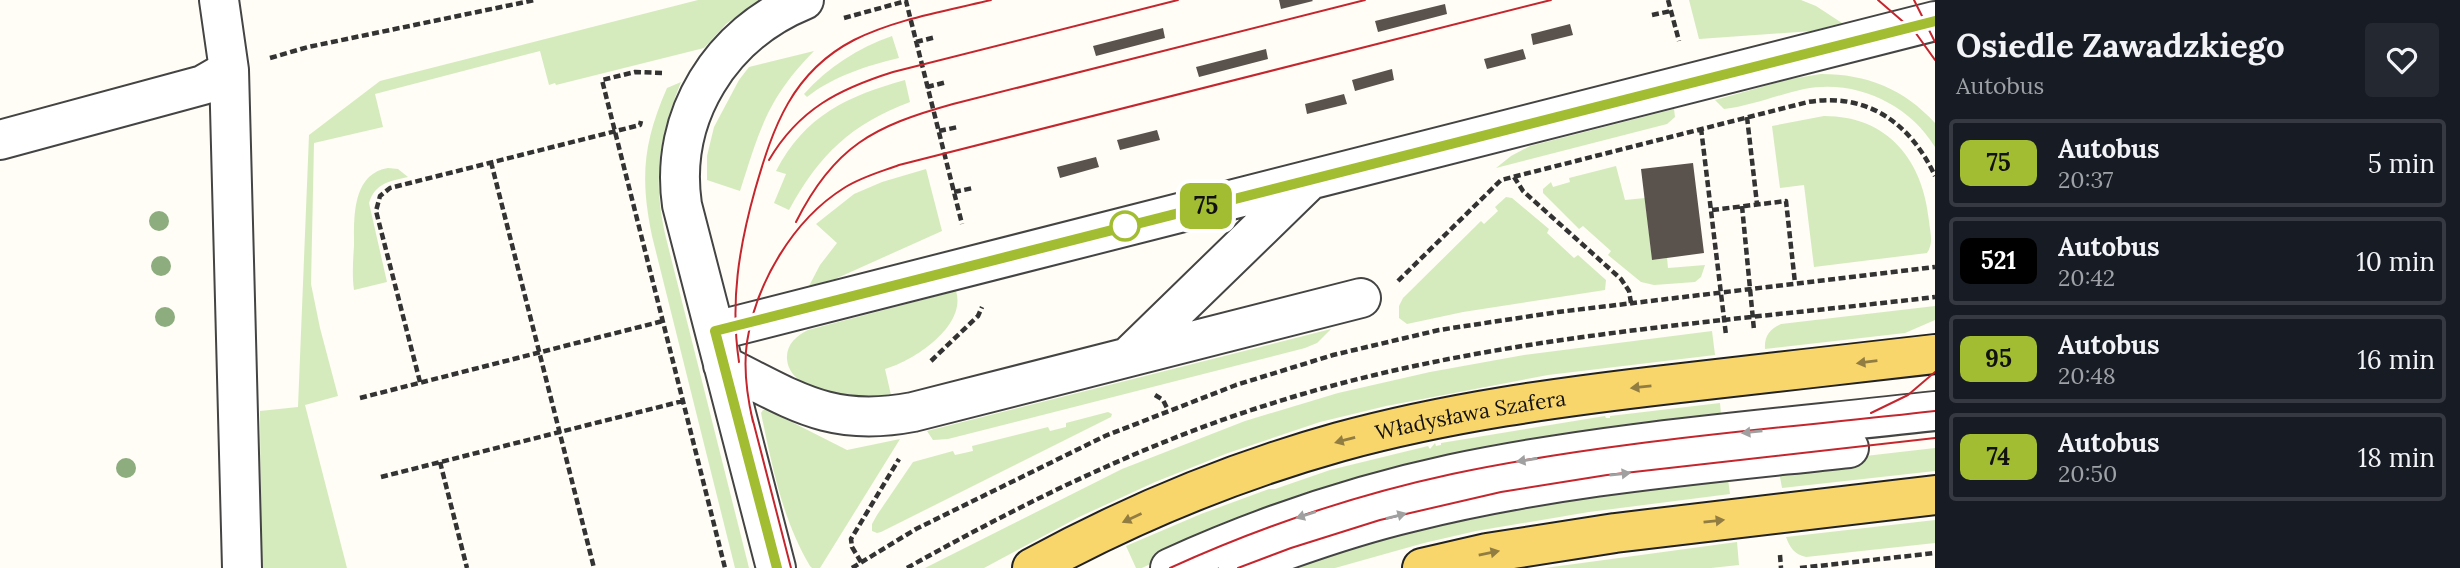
<!DOCTYPE html>
<html lang="pl">
<head>
<meta charset="utf-8">
<style>
  :root { --surface:#171b24; --page:#242831; --text:#f1f3f6; --muted:#9ea1a6; --line:#363941 }
  body { margin:0; font-family:Lora,serif; background:var(--page); color:var(--text); height:100vh; display:flex; flex-direction:column; font-size:26px; white-space:nowrap }
  * { box-sizing:border-box; margin:0 }
  p { font-size:23px; color:var(--muted) }
  .icon { flex:none; width:38px; height:38px; fill:none; stroke:currentColor; stroke-width:2; stroke-linecap:round; stroke-linejoin:round }
  .map { position:relative; flex:1; overflow:hidden }
  .sheet { display:flex; flex-direction:column; background:var(--surface); width:525px }
  .sheet>* { flex:none }
  .badge { padding:0 14px; border-radius:10px; font-size:24px; line-height:46px }
  .map>.badge { position:absolute; translate:-50% -50%; box-shadow:0 0 0 4px #fff }
  .round { display:grid; place-items:center; flex:none; width:74px; height:74px; border-radius:7px; background:var(--page) }
  .head { display:flex; align-items:center; justify-content:space-between; height:119px; padding:0 21px }
  h1 { font-size:33px; font-weight:700; line-height:52px }
  ul { padding:0; list-style:none }
  li { display:flex; align-items:center; gap:21px; height:88px; margin:0 14px 10px; padding:0 7px; border:4px solid var(--line); border-radius:7px }
  li div { flex:1 }
  li b { display:block; font-size:26px }
  li em { font-style:normal }
  li .badge { min-width:77px; font-weight:700; text-align:center }
  main { display:flex; flex:1; min-height:0 }
  .map>svg:first-child { display:block }
</style>
</head>
<body>
<main>
<div class="map">
<svg width="1935" height="568" viewBox="0 0 1935 568">
  <rect width="100%" height="100%" fill="#fffdf5"/>
  <path fill="#d5ebbd" d="M698,0H759L726,24L704,48L556,85L555,83L549,85L540,51L375,94L383,127L314,143L311,284L320,328L338,396L305,405L347,568H261L260,411L298,407L309,135L380,81Z
    M1689,0H1801L1816,6L1842,23L1812,31L1699,39Z
    M892,36L899,58C866,66 834,76 807,97L804,94C828,67 858,48 892,36Z
    M814,51C767,99 760,129 740,191L707,180V156L714,127L739,80L749,67Z
    M1821,74C1867,74 1904,89 1935,123V147C1908,103 1855,79 1804,89C1777,95 1751,106 1724,109L1715,100L1790,79Z
    M905,80L910,102C851,124 819,155 789,210L774,203L786,174L776,171C805,115 848,96 905,80Z
    M681,82C659,138 652,179 666,238L749,568H735L652,236C640,178 643,143 667,88Z
    M1674,109L1675,117L1667,124L1496,168L1511,156L1530,146Z
    M1824,116C1888,116 1923,160 1929,221C1930,232 1934,243 1927,253L1814,267L1804,185L1780,188L1772,126Z
    M1616,166L1625,200L1645,198L1652,260L1667,258L1668,268L1705,265L1701,277L1695,282L1654,285L1641,282L1608,255L1611,251L1583,226L1579,229L1543,193V189L1551,182L1553,187L1570,182L1569,178Z
    M388,168L398,169L408,177C390,181 375,183 369,203L387,282L354,290C352,276 353,260 354,246C354,217 352,174 388,168Z
    M926,169L942,231L835,279L809,286L820,265L837,243L816,224L854,194L882,182Z
    M1506,197L1512,198L1549,229L1547,233L1574,258L1578,255L1606,280L1605,290L1463,312L1407,324L1399,318V306L1403,298L1481,221L1484,224L1498,211L1495,207Z
    M956,291C967,326 914,361 885,369L891,395C864,398 790,397 787,359C786,345 796,336 808,330Z
    M1935,306V320L1905,333L1765,349C1764,336 1770,329 1781,324Z
    M1331,329L1317,343L1305,348L948,439L933,440L927,431Z
    M1712,331L1715,355L1548,375L1386,406L1320,422L1228,453L1155,482L1079,517L984,568H925L1122,469L1245,421L1338,393L1430,372L1524,355Z
    M1720,403L1722,426L1194,543L1142,568H1136L1126,546L1201,514L1269,489H1275L1330,470L1428,446L1430,449L1435,443L1436,446L1441,445V443L1605,416L1606,418H1610V416Z
    M763,410H768L847,450L900,439L820,568H812L810,566C782,519 772,465 761,413Z
    M1108,412L1112,414L1111,417L881,532L877,533L872,531V524L877,515L913,462L953,451L955,455L973,451L972,446L1048,427L1050,431L1066,427V423Z
    M1935,448V471L1782,488L1778,466Z
    M1727,472L1730,494L1589,512L1476,531L1424,543L1335,568H1269L1460,511Z
    M1935,520V543L1806,557C1794,554 1790,548 1786,537Z
    M1737,542L1739,565L1711,568H1545Z"/>
  <path fill="#5a524d" d="M1279,0H1312L1313,1L1281,9Z
    M1445,4L1447,14L1378,32L1375,21Z
    M1570,24L1573,35L1533,45L1531,34Z
    M1163,28L1165,38L1096,56L1093,46Z
    M1266,49L1268,59L1199,77L1196,67Z
    M1523,49L1526,59L1487,69L1484,59Z
    M1392,69L1394,80L1355,91L1352,80Z
    M1344,94L1347,104L1307,114L1305,104Z
    M1157,130L1160,140L1120,150L1117,140Z
    M1096,157L1099,167L1060,178L1057,167Z
    M1693,163L1704,253L1652,260L1641,169Z"/>
  <g fill="none" stroke-linecap="round" stroke-linejoin="round">
    <defs>
      <path id="minor" d="M219,0L229,70L242,568
        M0,140L203,85L229,70
        M715,331L1935,21
        M1128,357L1309,181
        M723,365C794,400 830,428 913,412L1361,298
        M776,568L682,205C669,116 721,34 804,0
        M1170,568C1260,527 1355,495 1452,474C1609,441 1775,429 1935,411
        M1238,568C1295,546 1352,526 1411,512C1554,476 1702,464 1849,448"/>
      <g id="major">
        <path id="s1" d="M1032,568C1129,515 1232,472 1339,442C1448,412 1560,397 1672,384C1760,374 1847,364 1935,354"/>
        <path d="M1422,568L1487,553L1615,533L1935,495"/>
      </g>
    </defs>
    <use href="#minor" stroke="#444" stroke-width="42"/>
    <use href="#major" stroke="#222" stroke-width="42"/>
    <path stroke="#333" stroke-width="4.5" stroke-dasharray="7 3.5" stroke-linecap="butt" d="M1668,0L1679,41
      M1652,15L1671,11
      M844,18L906,1L962,224
      M916,42L936,37
      M270,58L308,47L535,0
      M662,73L635,72L602,80L725,568
      M927,87L947,82
      M1747,117L1757,204
      M1701,128L1726,335
      M939,131L958,127
      M491,162L594,568
      M1514,177L1523,191L1621,279L1629,291L1631,303
      M954,192L973,188
      M1742,206L1754,330
      M1712,210L1786,201L1795,283
      M1398,281L1501,180L1808,102C1868,92 1911,124 1935,176
      M931,361L978,316L982,307
      M420,382L376,211L380,196L390,188L640,125L641,121
      M1155,395L1163,400L1168,410
      M360,398L663,321
      M440,462L467,568
      M381,477L683,401
      M1780,555L1781,568
      M861,562L852,547L851,539L899,459
      M852,568L916,529L1105,436L1236,385L1333,355L1439,330L1558,312L1935,267
      M907,568C1021,504 1145,443 1270,404C1482,336 1715,323 1935,297
      M1800,568L1935,553"/>
    <use href="#minor" stroke="#fff" stroke-width="38"/>
    <use href="#major" stroke="#f9d66b" stroke-width="38"/>
    <path stroke="#c4262e" stroke-width="2" d="M1878,0L1915,32L1935,60
      M1914,0L1935,42
      M769,160C799,109 839,89 893,72L1178,0
      M796,222C834,146 874,126 953,104L1365,0
      M739,362C730,302 739,247 755,190C773,127 792,72 854,40C896,19 946,11 991,0
      M751,413L791,568
      M1871,413L1908,395L1935,372
      M753,422C747,396 743,369 747,342C756,283 793,220 844,188C861,177 880,172 899,165L1551,0
      M1170,568C1260,527 1355,495 1452,474C1609,441 1775,429 1935,411
      M1238,568L1291,548L1380,520L1501,492L1607,475L1935,438"/>
  </g>
  <g fill="#8dad7f">
    <circle cx="159" cy="221" r="10"/>
    <circle cx="161" cy="266" r="10"/>
    <circle cx="165" cy="317" r="10"/>
    <circle cx="126" cy="468" r="10"/>
  </g>
  <defs><path id="oneway-solid" d="M-6-.8H1V-3.2L6.5 0L1 3.2V.8H-6Z" transform="scale(1.75)"/></defs>
  <g fill="#917d42">
    <use href="#oneway-solid" transform="translate(1867 362) rotate(173)"/>
    <use href="#oneway-solid" transform="translate(1641 387) rotate(174)"/>
    <use href="#oneway-solid" transform="translate(1345 440) rotate(165)"/>
    <use href="#oneway-solid" transform="translate(1132 518) rotate(155)"/>
    <use href="#oneway-solid" transform="translate(1714 521) rotate(-6)"/>
    <use href="#oneway-solid" transform="translate(1489 553) rotate(-11)"/>
  </g>
  <g fill="#a0a0a0">
    <use href="#oneway-solid" transform="translate(1752 432) rotate(174)"/>
    <use href="#oneway-solid" transform="translate(1527 460) rotate(171)"/>
    <use href="#oneway-solid" transform="translate(1620 474) rotate(-6)"/>
    <use href="#oneway-solid" transform="translate(1306 515) rotate(162)"/>
    <use href="#oneway-solid" transform="translate(1396 516) rotate(-15)"/>
  </g>
  <g fill="none" stroke-linecap="round" stroke-linejoin="round">
    <defs>
      <path id="line" d="M777,568L715,331L1935,21"/>
    </defs>
    <use href="#line" stroke="#fff" stroke-width="16"/>
    <use href="#line" stroke="#a2bd31" stroke-width="10"/>
  </g>
  <circle fill="#fff" stroke="#a2bd31" stroke-width="3.5" cx="1125" cy="226" r="14"/>
  <g text-anchor="middle" dominant-baseline="central" stroke-width="7" stroke-linejoin="round" paint-order="stroke">
    <g font-size="21" fill="#111" stroke="#fff">
      <text stroke="none"><textPath href="#s1" startOffset="467">Władysława Szafera</textPath></text>
    </g>
  </g>
</svg>
<b class="badge" style="left:1206px;top:206px;background:#a2bd31;color:#111">75</b>
</div>
<section class="sheet">
<div class="head"><div><h1>Osiedle Zawadzkiego</h1><p>Autobus</p></div><a class="round"><svg class="icon" aria-label="heart" viewBox="0 0 24 24"><path d="M12 20l-8-8c-3-5 5-10 8-4 3-6 11-1 8 4z"/></svg></a></div>
<ul>
<li><span class="badge" style="background:#a2bd31;color:#111">75</span><div><b>Autobus</b><p>20:37</p></div><em>5 min</em></li>
<li><span class="badge" style="background:#000;color:#fff">521</span><div><b>Autobus</b><p>20:42</p></div><em>10 min</em></li>
<li><span class="badge" style="background:#a2bd31;color:#111">95</span><div><b>Autobus</b><p>20:48</p></div><em>16 min</em></li>
<li><span class="badge" style="background:#a2bd31;color:#111">74</span><div><b>Autobus</b><p>20:50</p></div><em>18 min</em></li>
</ul>
</section>
</main>
</body>
</html>
